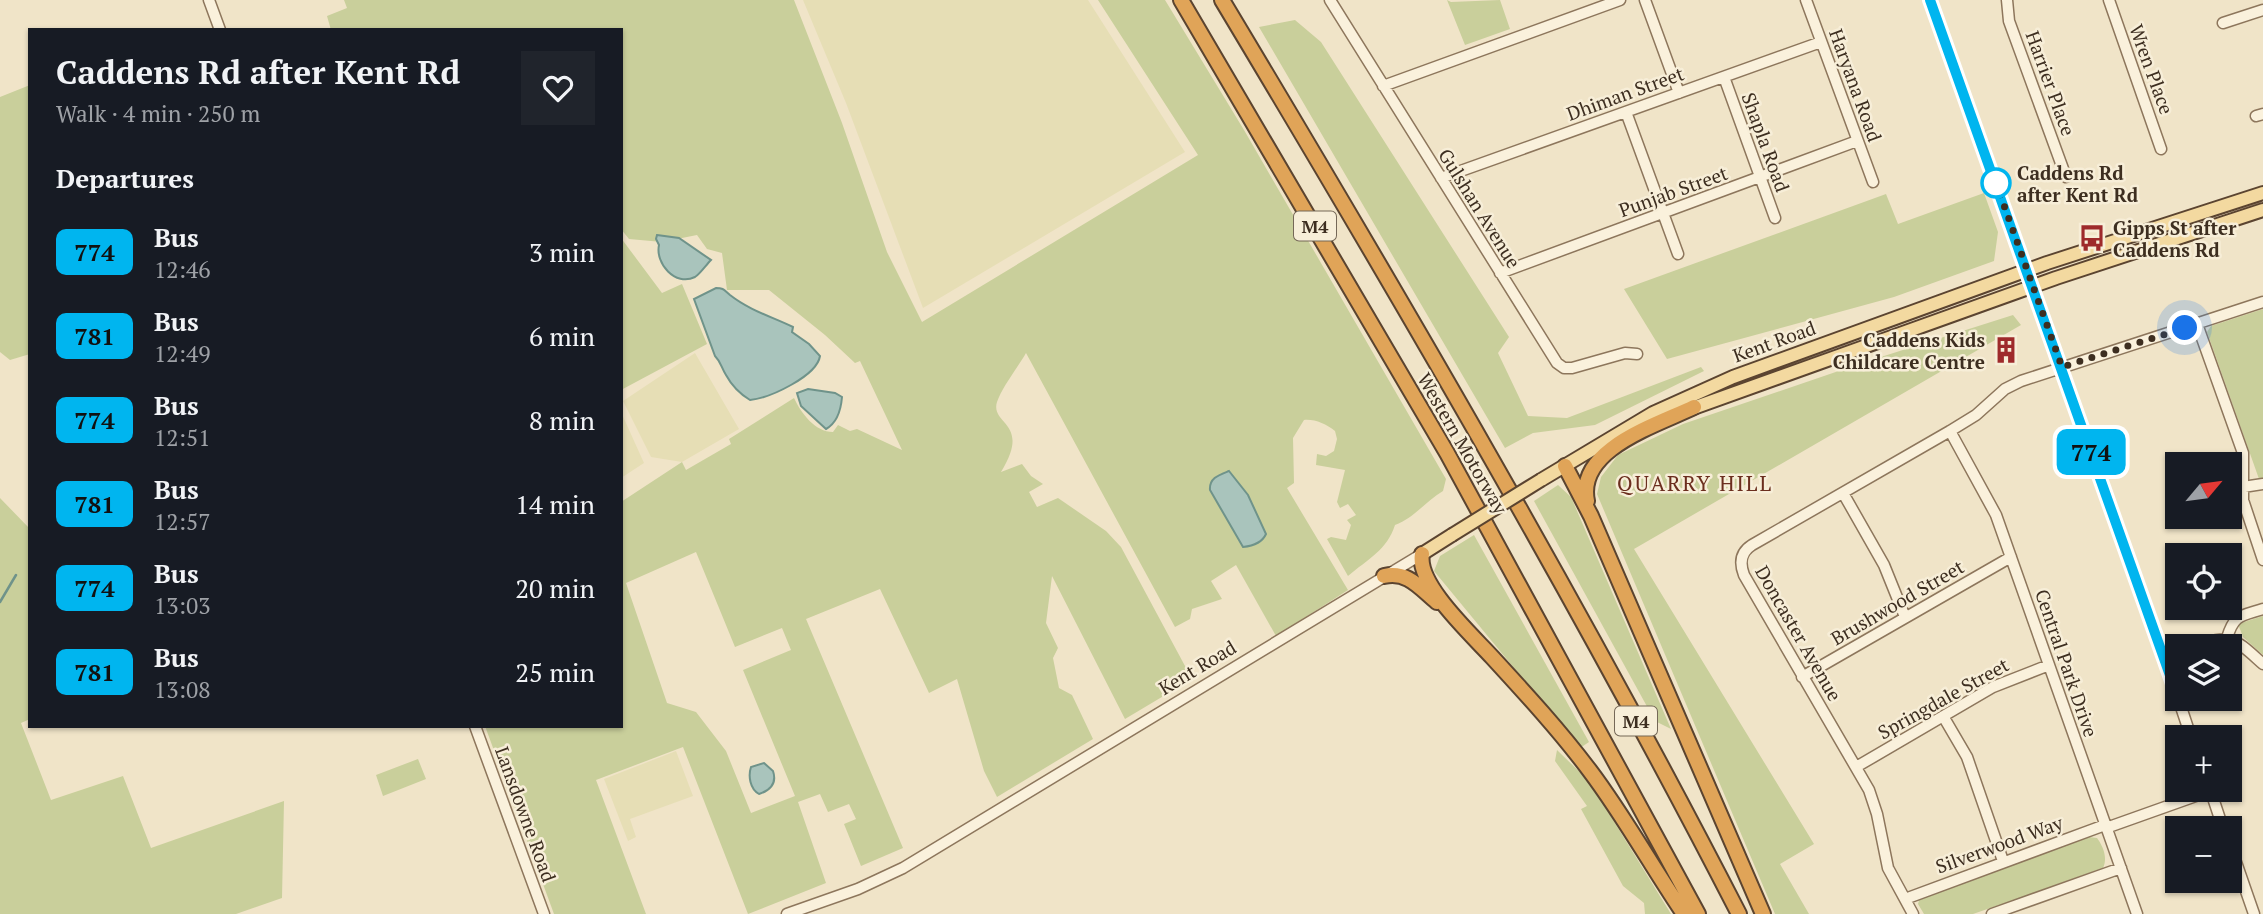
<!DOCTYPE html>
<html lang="en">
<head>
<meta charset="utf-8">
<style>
  :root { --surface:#171b24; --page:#20242c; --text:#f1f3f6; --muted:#9ea1a6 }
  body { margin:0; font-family:"PT Serif",serif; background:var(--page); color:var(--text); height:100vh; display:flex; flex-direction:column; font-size:26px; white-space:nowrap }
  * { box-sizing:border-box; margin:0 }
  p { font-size:23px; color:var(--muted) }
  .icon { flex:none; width:38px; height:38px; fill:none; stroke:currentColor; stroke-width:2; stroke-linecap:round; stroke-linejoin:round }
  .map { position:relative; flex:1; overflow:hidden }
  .panel { position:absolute; left:28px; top:28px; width:595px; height:700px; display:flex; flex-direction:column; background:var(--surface); border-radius:0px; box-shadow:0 2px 5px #0004 }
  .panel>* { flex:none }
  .badge { padding:0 14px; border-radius:10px; font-size:24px; line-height:46px }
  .needle { width:46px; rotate:61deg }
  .buttons { position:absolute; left:2165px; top:452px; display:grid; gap:14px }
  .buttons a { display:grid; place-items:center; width:77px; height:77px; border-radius:0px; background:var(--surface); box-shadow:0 2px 5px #0004; font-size:35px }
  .you { position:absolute; width:35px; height:35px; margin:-18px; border:5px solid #fff; border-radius:50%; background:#1a73e8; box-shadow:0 0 0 10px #1a73e833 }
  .map>.badge { position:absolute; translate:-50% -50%; box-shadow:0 0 0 4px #fff }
  h2 { padding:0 28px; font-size:26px; line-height:63px }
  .round { display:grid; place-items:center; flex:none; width:74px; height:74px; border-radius:0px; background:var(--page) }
  .overview { display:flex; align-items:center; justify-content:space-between; height:119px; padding:0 28px }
  h1 { font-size:33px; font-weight:700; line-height:52px }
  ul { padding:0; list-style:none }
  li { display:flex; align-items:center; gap:21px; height:84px; padding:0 28px }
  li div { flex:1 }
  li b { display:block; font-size:26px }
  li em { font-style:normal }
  li .badge { min-width:77px; font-weight:700; text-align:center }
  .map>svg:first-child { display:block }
</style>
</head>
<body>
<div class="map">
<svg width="2263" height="914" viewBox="0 0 2263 914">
  <rect width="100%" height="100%" fill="#f0e4c8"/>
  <path fill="#e6deb5" d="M803,0H1088L1185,152L923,308L846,103Z
    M695,353L739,429L682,462L651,457L623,401Z
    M621,412L644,463L621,478Z
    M676,751L693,796L630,819L636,837L628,841L604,779Z"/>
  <path fill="#c9cf9b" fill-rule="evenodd" d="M344,0H794L842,123L887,252L922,322L1198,155L1098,0H1165L1244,130L1446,479L1443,491C1426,501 1414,518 1395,525C1387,550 1368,559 1348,576L1327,539L1331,537L1346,540L1351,525L1347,520L1356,515L1348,504L1340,508L1337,502L1345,470L1316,465L1317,454L1326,456L1334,451L1337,439L1335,431C1326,424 1315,419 1304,420L1293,438L1294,483L1287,488L1348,590L1276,636L1236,565L1211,581L1222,599L1192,609L1190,619L1175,627L1026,353C1018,367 1002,387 997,402C990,425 1032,422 1001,472L1022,464L1031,476L1043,484L1029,492L1037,507L1058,498L1106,531L1121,547L1192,679L1125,719L1052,576L1046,623L1058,648L1053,658L1059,688L1072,695L1093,739L997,797L984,771L957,679L929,693L880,589L806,619L903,848L861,866L844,824L856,819L849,804L828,812L820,794L798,802L826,883L748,914L683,747L596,780L646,914H554L485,726H621V502L682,462L686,470L731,444L729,439L794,398C801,413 815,432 833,432L838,425L850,431L857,429L902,450L860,361L855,363L825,335L769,290H727L722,253L707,249L697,235L662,242L629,239L621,229V30H331L327,16L347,8ZM696,552L735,647L782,628L791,650L743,670L795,796L751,813L726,751L696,712L667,703L626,583Z
    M1447,0L1451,2L1500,0L1510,29L1465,45Z
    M1295,20L1321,42L1509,337L1498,353L1528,416L1567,418L1701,367L1704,371L1595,425L1533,433L1505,448L1259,27Z
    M30,85V354L10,360L0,352V97Z
    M1984,193L1998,232L1994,261L1894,297L1667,359L1624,289L1886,194L1898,224Z
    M621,238L662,293L682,284L707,344L621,390Z
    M2263,309V478L2259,479L2207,332L2211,326Z
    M2013,315L2021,325L1634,549L1814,844L1780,864L1809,914H1775L1597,494L1601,477L1618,455L1683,424L1862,363Z
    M1558,485L1571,497L1671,729L1655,721L1534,501Z
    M0,498L30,529V719L21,723L51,800L123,776L151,848L284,801L282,898L236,914H0Z
    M1474,535L1589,742L1580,748L1434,571L1440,556Z
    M2263,616V655L2243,637L2238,624Z
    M1557,750L1589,781L1671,914H1645L1644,903L1623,886L1581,809L1587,806L1555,761Z
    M418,759L426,779L383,796L376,775Z
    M2089,837L2097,838C2103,846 2108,858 2103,868L2044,889L2045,891L2003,907L1999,905L1973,914H1924L1918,904L1920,897L2028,856L2032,858Z"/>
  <path fill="#a9c4bc" stroke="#6f938a" stroke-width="2" d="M657,235L679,238L711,260C706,265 700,274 695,277C675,287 655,263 659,245L656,239Z
    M716,288C724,288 724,290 730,295C749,310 772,317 793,327L792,332L809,344L820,356C817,376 770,398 750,400C740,394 732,386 726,375C721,367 721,362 715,356L694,299Z
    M808,389L835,393L842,397C841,409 837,423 826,429L801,406L797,393Z
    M1229,471L1248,495L1266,534C1262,543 1252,546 1243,547L1210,490C1209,478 1219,475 1229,471Z
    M764,763L773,771C777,783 771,790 759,794C750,789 748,776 751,767Z"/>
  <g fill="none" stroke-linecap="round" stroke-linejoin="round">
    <path stroke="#6f938a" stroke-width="2.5" d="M0,602L16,575"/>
    <defs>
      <path id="minor" d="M209,0L220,30
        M1330,0L1557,363L1564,368H1572L1625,353L1637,354
        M1645,0L1679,93
        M1806,0L1873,182
        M1930,0L2177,695
        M2007,0L2009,21L2066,177
        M2109,0L2161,149
        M2223,23L2263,10
        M1724,77L1775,218
        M1383,86L1620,0
        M1626,112L1678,254
        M2256,116L2263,114
        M1441,178L1821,42
        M1500,273L1857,141
        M2197,324L2243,453V500L2263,560
        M1950,431L1996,515L2137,914
        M2243,487L2263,484
        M1843,493L1884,565L1905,617
        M2227,638C2234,614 2241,616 2263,609
        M2194,646C2233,634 2234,638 2263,664
        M2163,656L2177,651
        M1802,677L2011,557
        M2178,698L2191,737
        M1943,716L1967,757L2003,861
        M475,726L544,914
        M1856,767L1993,687L2049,665
        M2210,789L2223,828
        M2106,828L2210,791
        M2230,845L2254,914
        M1905,899L2105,825
        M787,914L858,889L903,868L1422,554
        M1913,914L1888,868L1877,814L1869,790L1744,575C1739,562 1741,552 1752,545L1950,431L1976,415L2005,389L2021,381L2263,302
        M1992,914L2121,868"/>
      <path id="major" d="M1685,411L2056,278L2263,210
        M1541,480L1653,413L1733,377L2047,263L2263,193
        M1422,554L1452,535"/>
      <path id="highway" d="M1181,0L1447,453L1698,914
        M1222,0C1402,300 1579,603 1739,914
        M1565,466L1591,516L1763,914
        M1587,501C1576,449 1657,425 1694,407
        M1422,554C1416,584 1472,635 1492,657C1526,694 1560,731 1590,771C1624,816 1652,867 1684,914
        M1384,576C1408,571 1419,587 1437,602"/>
    </defs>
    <use href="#minor" stroke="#8d765c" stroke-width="13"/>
    <use href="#major" stroke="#5b4430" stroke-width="16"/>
    <use href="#highway" stroke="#5b4430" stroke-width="18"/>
    <use href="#minor" stroke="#faf1dc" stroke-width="10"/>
    <use href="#major" stroke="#f3d9a0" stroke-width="12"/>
    <use href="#highway" stroke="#e0a458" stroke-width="14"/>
    <defs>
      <path id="major-bridge" d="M1452,535L1541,480"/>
    </defs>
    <use href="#major-bridge" stroke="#5b4430" stroke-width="16" stroke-linecap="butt"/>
    <use href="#major-bridge" stroke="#f3d9a0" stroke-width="12"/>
  </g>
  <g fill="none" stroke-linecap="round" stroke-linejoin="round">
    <defs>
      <path id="line" d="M1930,0L2177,695"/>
    </defs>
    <use href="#line" stroke="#fff" stroke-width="16"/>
    <use href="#line" stroke="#00b5ef" stroke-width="10"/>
    <path stroke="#3d2e20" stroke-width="7" stroke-dasharray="0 12.6" d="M1996,183L2062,367L2185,328"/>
  </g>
  <defs>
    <symbol id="bus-bare" viewBox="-9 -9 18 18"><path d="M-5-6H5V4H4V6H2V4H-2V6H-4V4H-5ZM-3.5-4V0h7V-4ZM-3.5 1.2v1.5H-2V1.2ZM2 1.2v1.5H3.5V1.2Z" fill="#9e2a2b" stroke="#f7eed8" stroke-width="2.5" paint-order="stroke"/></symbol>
    <symbol id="building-bare" viewBox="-9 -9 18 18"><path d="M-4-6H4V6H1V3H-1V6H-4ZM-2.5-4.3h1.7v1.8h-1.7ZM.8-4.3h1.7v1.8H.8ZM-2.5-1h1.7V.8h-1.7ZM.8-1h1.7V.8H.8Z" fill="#9e2a2b" stroke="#f7eed8" stroke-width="2.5" paint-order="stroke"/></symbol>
  </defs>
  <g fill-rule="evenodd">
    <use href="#bus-bare" x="2073" y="219" width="38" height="38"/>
    <use href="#building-bare" x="1987" y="331" width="38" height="38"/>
  </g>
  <circle fill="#fff" stroke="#00b5ef" stroke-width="3.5" cx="1996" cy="183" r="14"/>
  <g text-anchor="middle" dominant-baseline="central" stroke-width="5" stroke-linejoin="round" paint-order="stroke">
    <g fill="#f7eed8" stroke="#756857" stroke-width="2">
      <rect x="1294" y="211.5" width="42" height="29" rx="5"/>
      <rect x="1615" y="706.5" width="42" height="29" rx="5"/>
    </g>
    <g font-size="18" font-weight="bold" fill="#3d2e20">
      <text x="1315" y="226">M4</text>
      <text x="1636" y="721">M4</text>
    </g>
    <g font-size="19" fill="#3d2e20" stroke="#f7eed8">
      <text transform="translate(2152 69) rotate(70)">Wren Place</text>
      <text transform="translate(2051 83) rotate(70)">Harrier Place</text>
      <text transform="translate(1856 85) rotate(70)">Haryana Road</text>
      <text transform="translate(1625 93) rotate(-20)">Dhiman Street</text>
      <text transform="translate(1766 142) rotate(70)">Shapla Road</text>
      <text transform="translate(1673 191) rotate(-20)">Punjab Street</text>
      <text transform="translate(1480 208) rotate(58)">Gulshan Avenue</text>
      <text transform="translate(1774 341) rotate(-20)">Kent Road</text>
      <text transform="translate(1463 443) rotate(60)">Western Motorway</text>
      <text transform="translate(1897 602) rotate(-30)">Brushwood Street</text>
      <text transform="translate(1799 633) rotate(60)">Doncaster Avenue</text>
      <text transform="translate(2067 663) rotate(71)">Central Park Drive</text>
      <text transform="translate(1197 667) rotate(-31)">Kent Road</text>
      <text transform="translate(1943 698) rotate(-29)">Springdale Street</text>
      <text transform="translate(526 814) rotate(70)">Lansdowne Road</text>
      <text transform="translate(1999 844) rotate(-20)">Silverwood Way</text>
    </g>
    <g font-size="19" font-weight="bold" fill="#3d2e20" stroke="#f7eed8" text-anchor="start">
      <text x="2017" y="172">Caddens Rd<tspan x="2017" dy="22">after Kent Rd</tspan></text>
    </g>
    <g font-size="19" font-weight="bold" fill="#3d2e20" stroke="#f7eed8" text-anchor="start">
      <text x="2113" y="227">Gipps St after<tspan x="2113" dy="22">Caddens Rd</tspan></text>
      <text x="1985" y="339" text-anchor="end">Caddens Kids<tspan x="1985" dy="22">Childcare Centre</tspan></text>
    </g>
    <g font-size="21" letter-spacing="2" fill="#6b2e1e" stroke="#f7eed8">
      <text x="1695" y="483">QUARRY HILL</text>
    </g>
  </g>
</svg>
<div class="buttons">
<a><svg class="needle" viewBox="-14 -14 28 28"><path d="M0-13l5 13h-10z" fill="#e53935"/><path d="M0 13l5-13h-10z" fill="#9ea1a6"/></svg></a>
<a><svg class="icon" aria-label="locate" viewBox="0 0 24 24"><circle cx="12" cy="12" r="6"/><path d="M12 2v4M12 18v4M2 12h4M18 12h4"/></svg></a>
<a><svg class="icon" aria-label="layers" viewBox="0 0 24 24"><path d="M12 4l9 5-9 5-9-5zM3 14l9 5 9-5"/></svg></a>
<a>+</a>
<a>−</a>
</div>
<div class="you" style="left:2185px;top:328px"></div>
<b class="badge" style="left:2091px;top:452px;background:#00b5ef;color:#111">774</b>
<section class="panel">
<div class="overview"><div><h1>Caddens Rd after Kent Rd</h1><p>Walk · 4 min · 250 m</p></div><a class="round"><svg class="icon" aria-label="heart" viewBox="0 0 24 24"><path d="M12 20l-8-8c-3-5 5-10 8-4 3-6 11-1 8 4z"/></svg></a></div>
<h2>Departures</h2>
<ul>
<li><span class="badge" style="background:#00b5ef;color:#111">774</span><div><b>Bus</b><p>12:46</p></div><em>3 min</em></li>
<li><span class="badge" style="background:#00b5ef;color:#111">781</span><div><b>Bus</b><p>12:49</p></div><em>6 min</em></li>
<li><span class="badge" style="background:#00b5ef;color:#111">774</span><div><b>Bus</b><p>12:51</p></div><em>8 min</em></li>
<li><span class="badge" style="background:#00b5ef;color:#111">781</span><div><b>Bus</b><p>12:57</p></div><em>14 min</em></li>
<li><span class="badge" style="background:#00b5ef;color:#111">774</span><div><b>Bus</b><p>13:03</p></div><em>20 min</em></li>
<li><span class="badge" style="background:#00b5ef;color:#111">781</span><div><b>Bus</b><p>13:08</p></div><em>25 min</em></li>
</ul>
</section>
</div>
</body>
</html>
